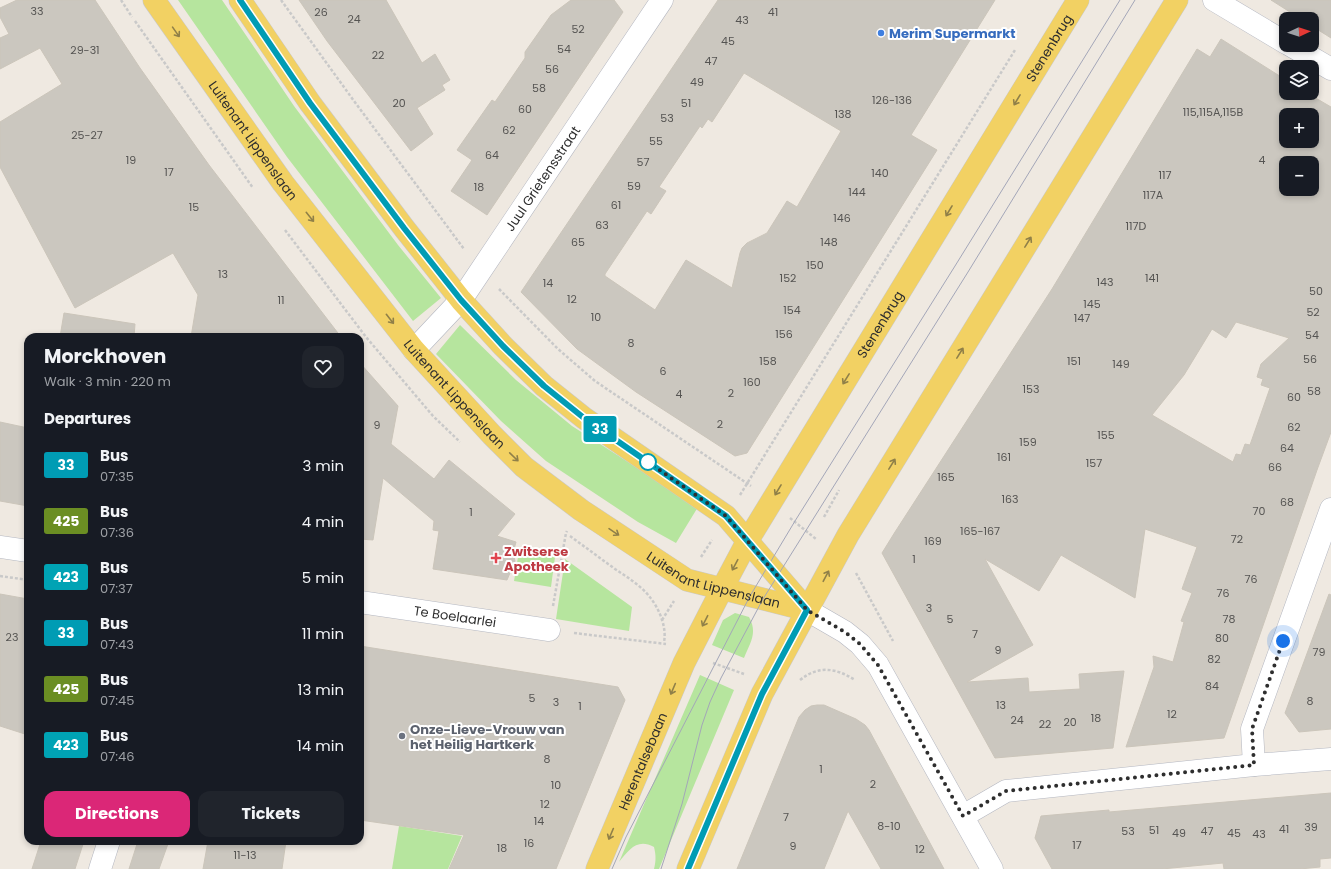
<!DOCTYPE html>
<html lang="en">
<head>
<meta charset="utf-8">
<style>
  :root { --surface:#171b24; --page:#20242c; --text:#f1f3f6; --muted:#9ea1a6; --accent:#db2777 }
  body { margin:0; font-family:Poppins,sans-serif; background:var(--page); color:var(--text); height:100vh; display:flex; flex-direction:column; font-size:15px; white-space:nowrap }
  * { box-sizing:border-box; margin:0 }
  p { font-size:13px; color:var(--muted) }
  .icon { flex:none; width:22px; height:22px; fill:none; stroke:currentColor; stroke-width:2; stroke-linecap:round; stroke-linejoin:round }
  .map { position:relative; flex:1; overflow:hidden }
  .drawer { position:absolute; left:24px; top:333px; width:340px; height:512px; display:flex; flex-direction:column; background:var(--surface); border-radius:12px; box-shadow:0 2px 6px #0003 }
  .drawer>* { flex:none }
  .badge { padding:0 8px; border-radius:3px; font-size:14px; line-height:26px }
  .needle { width:26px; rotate:86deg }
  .buttons { position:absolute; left:1279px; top:12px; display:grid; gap:8px }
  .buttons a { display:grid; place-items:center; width:40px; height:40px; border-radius:8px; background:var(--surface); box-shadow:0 2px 6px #0003; font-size:20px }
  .you { position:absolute; width:20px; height:20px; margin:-10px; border:3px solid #fff; border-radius:50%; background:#1a73e8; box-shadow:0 0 0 6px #1a73e833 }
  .map>.badge { position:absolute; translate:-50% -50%; box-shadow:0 0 0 2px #fff }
  h2 { padding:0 20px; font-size:15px; line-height:36px }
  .round { display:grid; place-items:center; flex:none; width:42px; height:42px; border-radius:12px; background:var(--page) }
  .headline { display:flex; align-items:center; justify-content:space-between; height:68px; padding:0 20px }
  h1 { font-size:19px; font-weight:700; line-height:30px }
  .primary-button { display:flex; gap:8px; margin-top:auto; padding:8px 20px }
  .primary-button a { flex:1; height:46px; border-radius:12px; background:var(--accent); color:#fff; font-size:16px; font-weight:700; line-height:46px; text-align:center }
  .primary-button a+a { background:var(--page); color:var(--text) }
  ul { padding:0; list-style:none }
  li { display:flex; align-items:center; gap:12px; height:56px; padding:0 20px }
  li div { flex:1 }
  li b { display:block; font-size:15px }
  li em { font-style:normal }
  li .badge { min-width:44px; font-weight:700; text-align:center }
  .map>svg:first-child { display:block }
</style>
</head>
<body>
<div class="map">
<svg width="1331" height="869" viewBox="0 0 1331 869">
  <rect width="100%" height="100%" fill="#efe9e1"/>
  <path fill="#b6e59e" d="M178,0H222L294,106L398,245L441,298L413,321L287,157Z
    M460,325L516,380L572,426L698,507L676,543L638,522L546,461L501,421L436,354Z
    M519,551L555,557L551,587L514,581Z
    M565,559L632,607L629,631L556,619Z
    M735,613L749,617C758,633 750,643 744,658L712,645L723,620Z
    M700,675L734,690L659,869H654C656,861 656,855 654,847C637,838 629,850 619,862Z
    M399,826L462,836L448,869H392Z"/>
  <path fill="#cbc7bf" stroke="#cbc5ba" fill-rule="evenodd" d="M17,0H95L140,68L209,165L341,337H191L198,295L173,253L75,308L0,167V122L62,84L40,48L0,69V38L9,34L0,17V8Z
    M299,0H386L422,63L435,54L450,80L442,85L445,90L417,108L433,134L411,151L327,41Z
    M571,0H614L623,12L487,215L451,191L472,160L457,150L492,100L495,102L525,58V52L551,15Z
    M718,0H995L911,135L937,150L747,453L735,456L636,392L577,349L521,292ZM744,73L841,131L797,207L787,201L767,233L747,243L742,248L740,253L732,288L686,260L655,310L605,276V274L647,211L651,214L666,191L659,187L700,126L702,128L708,119L712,122Z
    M1271,0H1331V38L1312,26V19H1301Z
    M1221,39L1286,80V93H1307L1331,107V432L1317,470L1224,738L1126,747L1154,667L1153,656L1173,662L1184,622L1181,621L1192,593L1182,589L1197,547L1145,529L1135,598L1061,555L1039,591L985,559L1033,645L967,682L1028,678L1029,692L1080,689L1079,674L1124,671L1113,748L995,758L882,553L895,532L1052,289L1197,49L1210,57ZM1286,115H1312V141H1286ZM1286,163H1312V189H1286ZM1236,322L1289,338L1261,364L1257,377L1263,379L1261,385L1270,388L1250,445L1245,444L1241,455L1236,454L1233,462L1152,415L1184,375L1212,329L1226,338Z
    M64,313L135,324L134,337H60Z
    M360,363L398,406L391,444L434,479L449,460L515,514L497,536L516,542L513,553L515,561L507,580L433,569L439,531L433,530L434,521L383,478L373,540L360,539Z
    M0,422L28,428V506L0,501Z
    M0,594L28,599V735L0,726Z
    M1329,594L1331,595V729L1299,732L1285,713Z
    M360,646L618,687L625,700L556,869H449L464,835L360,820Z
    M817,705H824L856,719L865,725L869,730L944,869H881L848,811L824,869H737L799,717L805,710L811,706Z
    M1331,793V858L1320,859V867L1300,869H1224L1223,863L1162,869H1052L1035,838L1041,816L1109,810V812Z
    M41,841H84L75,869H32Z
    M138,841H169L159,869H129Z
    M208,841H286L282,869H203Z"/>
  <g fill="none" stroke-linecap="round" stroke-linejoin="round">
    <defs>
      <g id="minor">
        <path d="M1214,0L1286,43"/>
        <path d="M1290,45L1331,69"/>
        <path id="s1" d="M414,350L461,300L662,0"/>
        <path d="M0,547L28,551"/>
        <path id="s2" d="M360,602L549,630"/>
        <path d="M807,610L845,632L860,644L878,665L992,869"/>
        <path d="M1254,765L1252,729L1331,509"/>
        <path d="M963,816L1006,791L1254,765L1331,759"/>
        <path d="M100,869L109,841"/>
      </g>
      <g id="major">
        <path id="s3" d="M154,0L283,183L414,350L492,435L524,467L581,510L687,580L807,610"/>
        <path d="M240,0L310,103L404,228L461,300L503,346L544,386L584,418L726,516L807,610"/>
        <path id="s4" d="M597,869L684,663L722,589L748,540L1078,0"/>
        <path d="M688,869L762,694L848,535L1177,0"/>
      </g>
    </defs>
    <use href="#minor" stroke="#b4b7c1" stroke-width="23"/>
    <use href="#major" stroke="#c9c9c9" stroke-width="23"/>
    <path stroke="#c9c9c9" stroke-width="2.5" stroke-dasharray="3 2" stroke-linecap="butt" d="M121,0L132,17
      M281,0L354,101L464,249
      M135,21L253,188
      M285,230L366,337L433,416L460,442
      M499,289L558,349L595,381L751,486
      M740,495L1015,50
      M824,517L839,490
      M790,518L816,539
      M570,536C585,547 600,558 615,569C627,577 640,585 649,596C659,608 667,627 664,642
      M701,557L712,540
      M856,573L893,641
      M0,576L28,580
      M553,606L566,533L567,531
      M662,620L674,601
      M574,633L666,644
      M713,663L744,674
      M800,680C819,665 836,668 855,680"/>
    <use href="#minor" stroke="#fff" stroke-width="22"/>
    <use href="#major" stroke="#f2d163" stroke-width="22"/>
    <path stroke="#a3a6b8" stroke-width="1" d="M612,869L626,837L750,596L795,521L955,266L1120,0
      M661,869L682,804L702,725L710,702L721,678L763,599L968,272L1135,0"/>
  </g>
  <defs><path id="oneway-shaft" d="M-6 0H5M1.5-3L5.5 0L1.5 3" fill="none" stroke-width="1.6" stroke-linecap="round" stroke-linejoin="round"/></defs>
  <g stroke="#908048">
    <use href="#oneway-shaft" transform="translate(176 32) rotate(55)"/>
    <use href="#oneway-shaft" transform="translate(1017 100) rotate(121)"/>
    <use href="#oneway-shaft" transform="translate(949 211) rotate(121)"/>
    <use href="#oneway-shaft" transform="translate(310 217) rotate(51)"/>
    <use href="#oneway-shaft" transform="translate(1028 242) rotate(-58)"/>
    <use href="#oneway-shaft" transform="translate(390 319) rotate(52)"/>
    <use href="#oneway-shaft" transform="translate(960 353) rotate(-58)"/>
    <use href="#oneway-shaft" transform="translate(846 379) rotate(122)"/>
    <use href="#oneway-shaft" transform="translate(514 457) rotate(44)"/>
    <use href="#oneway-shaft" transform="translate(892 464) rotate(-58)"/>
    <use href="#oneway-shaft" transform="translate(778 490) rotate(121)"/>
    <use href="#oneway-shaft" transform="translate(614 532) rotate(34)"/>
    <use href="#oneway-shaft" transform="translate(735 565) rotate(118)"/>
    <use href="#oneway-shaft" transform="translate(826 576) rotate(-62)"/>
    <use href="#oneway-shaft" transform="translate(705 621) rotate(117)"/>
    <use href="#oneway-shaft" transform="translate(673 689) rotate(113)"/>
    <use href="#oneway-shaft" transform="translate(611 834) rotate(113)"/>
  </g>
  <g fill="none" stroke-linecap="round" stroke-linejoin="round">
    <defs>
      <path id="line" d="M240,0L310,103L404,228L461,300L503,346L544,386L584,418L726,516L807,610L762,694L688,869"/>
    </defs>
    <use href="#line" stroke="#fff" stroke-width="9"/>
    <use href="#line" stroke="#009cb4" stroke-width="6"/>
    <path stroke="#2e2e2e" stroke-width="4" stroke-dasharray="0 7.2" d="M648,462L726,516L807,610L845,632L860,644L878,665L963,816L1006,791L1254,765L1252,729L1283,641"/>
  </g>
  <circle fill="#3f7fe0" stroke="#fff" stroke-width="1.5" cx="881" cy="33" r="4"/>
  <circle fill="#fff" stroke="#009cb4" stroke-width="2" cx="648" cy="462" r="8"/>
  <path fill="#e0444e" stroke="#fff" stroke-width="1.5" d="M494 552h4v4h4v4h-4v4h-4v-4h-4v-4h4z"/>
  <circle fill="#6b7280" stroke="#fff" stroke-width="1.5" cx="402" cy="736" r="4"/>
  <g text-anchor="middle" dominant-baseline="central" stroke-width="4" stroke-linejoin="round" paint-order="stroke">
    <g font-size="11" fill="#555452">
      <text x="37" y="11">33</text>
      <text x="321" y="12">26</text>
      <text x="773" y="12">41</text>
      <text x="354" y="19">24</text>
      <text x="742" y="20">43</text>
      <text x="578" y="29">52</text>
      <text x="728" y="41">45</text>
      <text x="564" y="49">54</text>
      <text x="85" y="50">29-31</text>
      <text x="378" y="55">22</text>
      <text x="711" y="61">47</text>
      <text x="552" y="69">56</text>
      <text x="697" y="82">49</text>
      <text x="539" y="88">58</text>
      <text x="892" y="100">126-136</text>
      <text x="399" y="103">20</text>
      <text x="686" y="103">51</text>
      <text x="525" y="109">60</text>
      <text x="1213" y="112">115,115A,115B</text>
      <text x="843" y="114">138</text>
      <text x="667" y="118">53</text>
      <text x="509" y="130">62</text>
      <text x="87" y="135">25-27</text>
      <text x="656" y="141">55</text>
      <text x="492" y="155">64</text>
      <text x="131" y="160">19</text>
      <text x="1262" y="160">4</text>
      <text x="643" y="162">57</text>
      <text x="169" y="172">17</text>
      <text x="880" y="173">140</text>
      <text x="1165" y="175">117</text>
      <text x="634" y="186">59</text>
      <text x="479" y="187">18</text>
      <text x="857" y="192">144</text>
      <text x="1153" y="195">117A</text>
      <text x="616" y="205">61</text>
      <text x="194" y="207">15</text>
      <text x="842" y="218">146</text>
      <text x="602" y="225">63</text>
      <text x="1136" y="226">117D</text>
      <text x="578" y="242">65</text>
      <text x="829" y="242">148</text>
      <text x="815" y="265">150</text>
      <text x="223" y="274">13</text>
      <text x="788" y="278">152</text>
      <text x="1152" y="278">141</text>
      <text x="1105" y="282">143</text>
      <text x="548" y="283">14</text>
      <text x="1316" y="291">50</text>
      <text x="572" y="299">12</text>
      <text x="281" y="300">11</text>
      <text x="1092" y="304">145</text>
      <text x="792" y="310">154</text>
      <text x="1313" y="312">52</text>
      <text x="596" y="317">10</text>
      <text x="1082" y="318">147</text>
      <text x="784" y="334">156</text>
      <text x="1312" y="335">54</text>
      <text x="631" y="343">8</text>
      <text x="1310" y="359">56</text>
      <text x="768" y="361">158</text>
      <text x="1074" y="361">151</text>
      <text x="1121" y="364">149</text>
      <text x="663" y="371">6</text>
      <text x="752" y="382">160</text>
      <text x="1031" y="389">153</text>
      <text x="1314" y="391">58</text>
      <text x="731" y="393">2</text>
      <text x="679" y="394">4</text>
      <text x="1294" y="397">60</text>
      <text x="720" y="424">2</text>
      <text x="377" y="425">9</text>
      <text x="1294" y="427">62</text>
      <text x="1106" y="435">155</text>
      <text x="1028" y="442">159</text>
      <text x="1287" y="448">64</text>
      <text x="1004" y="457">161</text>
      <text x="1094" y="463">157</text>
      <text x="1275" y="467">66</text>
      <text x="946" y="477">165</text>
      <text x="1010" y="499">163</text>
      <text x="1287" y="502">68</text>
      <text x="1259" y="511">70</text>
      <text x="471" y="512">1</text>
      <text x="980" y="531">165-167</text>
      <text x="1237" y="539">72</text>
      <text x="933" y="541">169</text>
      <text x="914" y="559">1</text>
      <text x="1251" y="579">76</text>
      <text x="1223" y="593">76</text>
      <text x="929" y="608">3</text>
      <text x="950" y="619">5</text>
      <text x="1229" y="619">78</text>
      <text x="975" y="634">7</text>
      <text x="12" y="637">23</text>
      <text x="1222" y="638">80</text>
      <text x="998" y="650">9</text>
      <text x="1319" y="652">79</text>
      <text x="1214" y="659">82</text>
      <text x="1212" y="686">84</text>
      <text x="532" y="698">5</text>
      <text x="1310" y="701">8</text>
      <text x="556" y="702">3</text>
      <text x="1001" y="705">13</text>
      <text x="580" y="706">1</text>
      <text x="1172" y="714">12</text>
      <text x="1096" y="718">18</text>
      <text x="1017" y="720">24</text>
      <text x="1070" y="722">20</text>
      <text x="1045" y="724">22</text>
      <text x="547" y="759">8</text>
      <text x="821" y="769">1</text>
      <text x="873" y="784">2</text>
      <text x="556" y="785">10</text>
      <text x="545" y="804">12</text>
      <text x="786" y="817">7</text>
      <text x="539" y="821">14</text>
      <text x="889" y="826">8-10</text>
      <text x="1311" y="827">39</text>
      <text x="1284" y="829">41</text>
      <text x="1154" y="830">51</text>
      <text x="1128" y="831">53</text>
      <text x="1207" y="831">47</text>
      <text x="1179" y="833">49</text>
      <text x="1234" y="833">45</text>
      <text x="1259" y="834">43</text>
      <text x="529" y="843">16</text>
      <text x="1077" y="845">17</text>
      <text x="793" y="846">9</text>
      <text x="502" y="848">18</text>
      <text x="920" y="849">12</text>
      <text x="245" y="855">11-13</text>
    </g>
    <g font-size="13" font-weight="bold" fill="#366cbe" stroke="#fff" text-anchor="start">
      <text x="889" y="33">Merim Supermarkt</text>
    </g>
    <g font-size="13" fill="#2e2e2e" stroke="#fff">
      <text stroke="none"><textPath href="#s4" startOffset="939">Stenenbrug</textPath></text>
      <text stroke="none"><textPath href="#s3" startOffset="172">Luitenant Lippenslaan</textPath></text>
      <text stroke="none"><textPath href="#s1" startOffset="215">Juul Grietensstraat</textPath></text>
      <text stroke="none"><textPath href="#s4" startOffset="615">Stenenbrug</textPath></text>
      <text stroke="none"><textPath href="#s3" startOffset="496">Luitenant Lippenslaan</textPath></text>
      <text stroke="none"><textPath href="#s3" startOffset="820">Luitenant Lippenslaan</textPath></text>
      <text stroke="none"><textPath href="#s2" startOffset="96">Te Boelaarlei</textPath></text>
      <text stroke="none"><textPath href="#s4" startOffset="117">Herentalsebaan</textPath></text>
    </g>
    <g font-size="13" font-weight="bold" fill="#be3a42" stroke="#fff" text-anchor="start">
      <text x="504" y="551">Zwitserse<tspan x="504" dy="15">Apotheek</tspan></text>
    </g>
    <g font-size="13" font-weight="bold" fill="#5b616d" stroke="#fff" text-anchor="start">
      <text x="410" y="729">Onze-Lieve-Vrouw van<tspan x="410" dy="15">het Heilig Hartkerk</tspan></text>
    </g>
  </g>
</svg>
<div class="buttons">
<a><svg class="needle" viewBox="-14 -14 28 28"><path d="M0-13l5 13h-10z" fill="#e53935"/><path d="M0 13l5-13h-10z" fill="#9ea1a6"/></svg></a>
<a><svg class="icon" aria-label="layers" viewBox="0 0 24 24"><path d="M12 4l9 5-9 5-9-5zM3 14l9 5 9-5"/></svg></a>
<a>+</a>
<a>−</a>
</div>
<div class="you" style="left:1283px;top:641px"></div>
<b class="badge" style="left:600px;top:429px;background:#009cb4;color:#fff">33</b>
<section class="drawer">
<div class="headline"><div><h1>Morckhoven</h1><p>Walk · 3 min · 220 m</p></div><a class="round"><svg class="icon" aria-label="heart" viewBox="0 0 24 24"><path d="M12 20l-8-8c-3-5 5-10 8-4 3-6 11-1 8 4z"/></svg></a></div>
<h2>Departures</h2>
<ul>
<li><span class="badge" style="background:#009cb4;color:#fff">33</span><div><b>Bus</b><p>07:35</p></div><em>3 min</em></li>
<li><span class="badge" style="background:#6b8e23;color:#fff">425</span><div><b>Bus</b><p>07:36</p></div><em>4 min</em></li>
<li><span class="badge" style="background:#00a3b4;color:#fff">423</span><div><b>Bus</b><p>07:37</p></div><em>5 min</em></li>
<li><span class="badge" style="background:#009cb4;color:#fff">33</span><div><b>Bus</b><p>07:43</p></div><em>11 min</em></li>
<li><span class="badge" style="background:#6b8e23;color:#fff">425</span><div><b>Bus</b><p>07:45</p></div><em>13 min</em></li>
<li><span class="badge" style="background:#00a3b4;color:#fff">423</span><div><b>Bus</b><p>07:46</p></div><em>14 min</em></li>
</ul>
<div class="primary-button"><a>Directions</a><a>Tickets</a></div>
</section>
</div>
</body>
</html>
